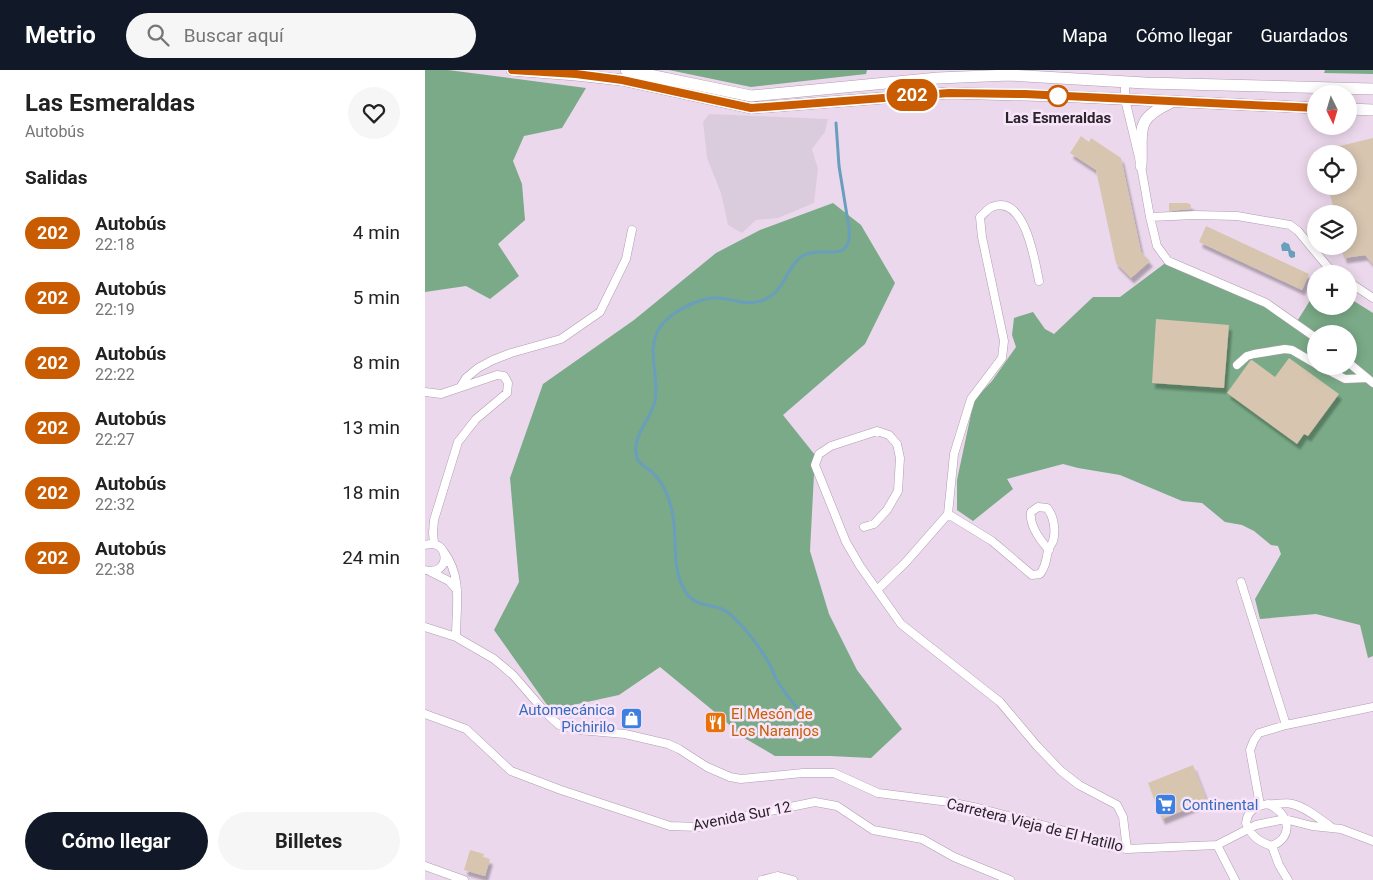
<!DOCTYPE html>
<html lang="es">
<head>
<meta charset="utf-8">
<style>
  :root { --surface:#fff; --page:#f6f6f6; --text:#222; --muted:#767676; --accent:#111827 }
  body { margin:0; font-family:Roboto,sans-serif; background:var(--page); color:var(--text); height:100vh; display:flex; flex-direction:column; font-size:19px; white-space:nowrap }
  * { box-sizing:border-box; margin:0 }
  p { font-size:16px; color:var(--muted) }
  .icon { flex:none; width:28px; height:28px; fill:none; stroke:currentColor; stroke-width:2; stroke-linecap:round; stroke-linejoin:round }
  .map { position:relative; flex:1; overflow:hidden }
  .sheet { display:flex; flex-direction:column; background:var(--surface); width:425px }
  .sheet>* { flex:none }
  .badge { padding:0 10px; border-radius:16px; font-size:18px; line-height:32px }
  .needle { width:32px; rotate:175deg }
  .controls { position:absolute; left:882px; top:15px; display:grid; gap:10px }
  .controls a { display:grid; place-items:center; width:50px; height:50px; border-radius:50%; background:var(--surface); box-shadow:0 2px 12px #0003; font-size:25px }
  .map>.badge { position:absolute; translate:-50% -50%; box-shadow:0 0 0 2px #fff }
  h2 { padding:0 25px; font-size:19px; line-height:45px }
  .round { display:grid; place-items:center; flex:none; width:52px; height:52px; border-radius:26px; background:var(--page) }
  .headline { display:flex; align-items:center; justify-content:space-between; height:85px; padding:0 25px }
  h1 { font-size:24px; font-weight:700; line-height:38px }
  .action { display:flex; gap:10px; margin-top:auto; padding:10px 25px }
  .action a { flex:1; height:58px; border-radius:30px; background:var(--accent); color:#fff; font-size:20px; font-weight:700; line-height:58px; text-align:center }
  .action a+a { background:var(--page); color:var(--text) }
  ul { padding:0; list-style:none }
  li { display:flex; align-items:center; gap:15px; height:65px; padding:0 25px }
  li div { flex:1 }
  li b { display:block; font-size:19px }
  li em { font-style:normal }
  li .badge { min-width:55px; font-weight:700; text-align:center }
  header { display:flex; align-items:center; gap:30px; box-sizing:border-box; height:70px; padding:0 25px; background:var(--accent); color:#fff }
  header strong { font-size:24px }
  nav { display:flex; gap:28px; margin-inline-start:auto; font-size:18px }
  .search { width:350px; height:45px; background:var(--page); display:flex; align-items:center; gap:12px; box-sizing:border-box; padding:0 18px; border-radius:28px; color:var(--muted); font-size:19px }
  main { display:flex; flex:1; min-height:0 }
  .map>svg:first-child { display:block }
</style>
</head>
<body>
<header>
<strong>Metrio</strong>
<div class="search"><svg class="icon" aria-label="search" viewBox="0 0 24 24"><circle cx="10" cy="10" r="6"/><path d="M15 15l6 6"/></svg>Buscar aquí</div>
<nav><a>Mapa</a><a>Cómo llegar</a><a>Guardados</a></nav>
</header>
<main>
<section class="sheet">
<div class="headline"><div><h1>Las Esmeraldas</h1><p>Autobús</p></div><a class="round"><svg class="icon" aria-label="heart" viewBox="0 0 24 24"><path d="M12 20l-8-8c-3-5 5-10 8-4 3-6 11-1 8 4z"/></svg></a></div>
<h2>Salidas</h2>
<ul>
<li><span class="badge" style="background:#c95b00;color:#fff">202</span><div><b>Autobús</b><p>22:18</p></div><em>4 min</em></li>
<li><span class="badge" style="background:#c95b00;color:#fff">202</span><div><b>Autobús</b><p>22:19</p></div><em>5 min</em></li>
<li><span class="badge" style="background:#c95b00;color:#fff">202</span><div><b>Autobús</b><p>22:22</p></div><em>8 min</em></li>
<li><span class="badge" style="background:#c95b00;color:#fff">202</span><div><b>Autobús</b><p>22:27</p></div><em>13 min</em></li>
<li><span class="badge" style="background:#c95b00;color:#fff">202</span><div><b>Autobús</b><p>22:32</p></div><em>18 min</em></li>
<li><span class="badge" style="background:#c95b00;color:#fff">202</span><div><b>Autobús</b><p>22:38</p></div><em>24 min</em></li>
</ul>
<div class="action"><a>Cómo llegar</a><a>Billetes</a></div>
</section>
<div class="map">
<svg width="948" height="810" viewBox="0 0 948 810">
  <defs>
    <filter id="shadow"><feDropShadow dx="3" dy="5.5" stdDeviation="1" flood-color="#0004"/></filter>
  </defs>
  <rect width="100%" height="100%" fill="#ecd8ec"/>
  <path fill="#dbccdd" d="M284,44L403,49L400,62L387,79L393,99L389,133L353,148L331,150L317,163L303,155L296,123L282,88L278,52Z"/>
  <path fill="#7aaa87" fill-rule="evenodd" d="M0,0H23L161,18L137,58L99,66L88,91L97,114L100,150L73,174L94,206L65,229L41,216L0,222Z
    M244,0H442L441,4L326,17Z
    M900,0H948V4L899,3Z
    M408,133L436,155L470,213L440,274L358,345L390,385L385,481L404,544L432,600L477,659L446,688L405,686H350L316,666L297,648L235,597L194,625L148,635L127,642L69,560L94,512L85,408L118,314L209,250L291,183L335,160Z
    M743,191L796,213L871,253L891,221V236H924V228L948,243V586L943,588L935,555L891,544L835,549L830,529L856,484L853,476L846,475L829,461L817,455L800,452L777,433L757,431L695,405L653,398L638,394L582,409L588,419L548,451L532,440V410L549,330L567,311L591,277L587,265L589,248L608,242L620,259L629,264L668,227H695ZM891,264H924V296H891Z"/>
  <path fill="#6a9ebd" d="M859,172L864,174L866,180L870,182V187L866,188L864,186L863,181H857L856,175Z"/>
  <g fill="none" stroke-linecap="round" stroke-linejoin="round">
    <path stroke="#6a9ebd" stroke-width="3" d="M378,646C369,634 359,622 351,609C349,605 348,600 345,595C335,577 321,559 306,545C291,530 271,542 259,519C245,494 254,463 246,437C243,424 236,410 226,401C221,397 214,394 212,388C205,367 226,350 230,331C235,307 220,279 235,257C246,242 273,228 291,228C308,228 318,236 336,231C362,222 360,196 379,185C398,175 428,196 424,158L414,96L411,53"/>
  </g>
  <path fill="#d7c5b0" filter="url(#shadow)" d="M656,66L664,72L666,68L696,88L716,182L725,191L706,208L691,193L671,100L645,83Z
    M948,68V194L940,185L919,188L916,176H924V144H910L903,116H924V84H894V81Z
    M744,133H763L766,135L765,139L744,141Z
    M781,156L884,204L877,220L774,172Z
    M731,249L804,255L799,318L727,313Z
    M864,288L914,324L883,366L879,364L872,374L802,323L825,291L827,290L850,307Z
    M768,695L782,731L737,749L723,713Z
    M45,780L59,784L58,787L65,789L60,806L39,800Z"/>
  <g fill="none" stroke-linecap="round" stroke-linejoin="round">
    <defs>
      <path id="street" d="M700,12V29L716,96L725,147L732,176L743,191L841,233L891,268
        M725,147L770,145L812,146L865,155L873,161L903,197L912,204
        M924,212L948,228
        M924,293L948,313
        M812,295L822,286L829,284L860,279L867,280L891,294
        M895,296L920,309L942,308
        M36,316L41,308L53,298L68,290L86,283L136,269L175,242L201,189L207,160
        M0,322L16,324L72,305L79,306L83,313L82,323L51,349L33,372L9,450L8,463L9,473
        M523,444L567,471L607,505L615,504C623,493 620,489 624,478C624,478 628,472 628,471C631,461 629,446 622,438L613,437L606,442C604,456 615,470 624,480
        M439,457L449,454L462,440L473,421L475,388L472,374L464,365L452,361L406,376L394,384L390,395L421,472L435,496L476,554L575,632L612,676L636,701L654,715L692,735L698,747L702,779
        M0,475C25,467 27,507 0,500
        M19,482C38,508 31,536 31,567
        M6,502L24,511L32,520
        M816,512L861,655
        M452,520L481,492L523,444L529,384L546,329L577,288L579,271L557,167L555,147C559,144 563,138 567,137C600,123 610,192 614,211
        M0,557L31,567L69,589L88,605L121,643L134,655L154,660L200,664L243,674L254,679L282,697L305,707L316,709L378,703H409L453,723L524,732L553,738L640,761L685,777L702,779L792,775L831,755L860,749L887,756L916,759L948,771
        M0,644L41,659L86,701L136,720L245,756L273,757L325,745L390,732L412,736L448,760L497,769L529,787L585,810
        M843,734C864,743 870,766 847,776C834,772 826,766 821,753C823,736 837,734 851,734C856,734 862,732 867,734C881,737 893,748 905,756
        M835,735L825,680L829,670L834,663L861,655L948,637
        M792,775L810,810
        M847,776L854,795L863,810
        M0,796L39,810
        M337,810L353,806L368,810"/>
      <path id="secondary" d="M87,0L151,5L197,10L326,38L524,23L632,26L891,38
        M201,0L326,26L513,8L584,5L720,13L948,19
        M924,39L948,40
        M716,96C718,61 708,50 745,33"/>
    </defs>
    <use href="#street" stroke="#b09caf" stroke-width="9"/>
    <use href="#secondary" stroke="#b09caf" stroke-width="12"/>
    <use href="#street" stroke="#fff" stroke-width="8"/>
    <use href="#secondary" stroke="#fff" stroke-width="11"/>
  </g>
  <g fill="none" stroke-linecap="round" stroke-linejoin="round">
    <defs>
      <path id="line" d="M87,0L151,4L197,10L326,38L524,23L600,24L891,38"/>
    </defs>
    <use href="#line" stroke="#fff" stroke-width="11"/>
    <use href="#line" stroke="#c95b00" stroke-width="8"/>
  </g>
  <defs>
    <symbol id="shop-square" viewBox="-11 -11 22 22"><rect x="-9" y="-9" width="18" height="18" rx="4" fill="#3f7fe0" stroke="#f9e5f9"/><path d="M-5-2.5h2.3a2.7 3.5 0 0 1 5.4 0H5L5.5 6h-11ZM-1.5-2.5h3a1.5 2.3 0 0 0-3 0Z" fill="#fff"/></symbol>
    <symbol id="restaurant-square" viewBox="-11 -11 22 22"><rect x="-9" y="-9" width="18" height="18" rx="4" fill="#e8710a" stroke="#f9e5f9"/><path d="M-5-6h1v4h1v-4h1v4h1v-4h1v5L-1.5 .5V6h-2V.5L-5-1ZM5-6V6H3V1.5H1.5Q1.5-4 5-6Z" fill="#fff"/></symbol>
    <symbol id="supermarket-square" viewBox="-11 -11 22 22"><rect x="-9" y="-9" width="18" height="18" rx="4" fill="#3f7fe0" stroke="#f9e5f9"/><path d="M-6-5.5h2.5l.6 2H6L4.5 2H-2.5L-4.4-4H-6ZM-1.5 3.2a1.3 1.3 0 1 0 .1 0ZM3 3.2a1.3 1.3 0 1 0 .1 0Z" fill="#fff"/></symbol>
  </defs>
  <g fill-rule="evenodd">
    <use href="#shop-square" x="194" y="636" width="25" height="25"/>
    <use href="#restaurant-square" x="278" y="640" width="25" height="25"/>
    <use href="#supermarket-square" x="728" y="722" width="25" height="25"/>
  </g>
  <circle fill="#fff" stroke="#c95b00" stroke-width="2.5" cx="633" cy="26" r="10"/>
  <g text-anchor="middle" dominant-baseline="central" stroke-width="5" stroke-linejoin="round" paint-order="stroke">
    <g font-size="15" font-weight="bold" fill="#2a232a" stroke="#f9e5f9">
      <text x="633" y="48">Las Esmeraldas</text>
    </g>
    <g font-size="15" fill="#366cbe" stroke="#f9e5f9" text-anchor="end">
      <text x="190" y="640">Automecánica<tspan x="190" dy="17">Pichirilo</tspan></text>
      <text x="757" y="735" text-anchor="start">Continental</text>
    </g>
    <g font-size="15" fill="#c56008" stroke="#f9e5f9" text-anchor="start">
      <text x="306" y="644">El Mesón de<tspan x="306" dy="17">Los Naranjos</tspan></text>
    </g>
    <g font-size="15" fill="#2a232a" stroke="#f9e5f9">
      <text transform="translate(317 746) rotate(-11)">Avenida Sur 12</text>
      <text transform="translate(610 755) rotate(14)">Carretera Vieja de El Hatillo</text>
    </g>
  </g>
</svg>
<div class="controls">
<a><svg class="needle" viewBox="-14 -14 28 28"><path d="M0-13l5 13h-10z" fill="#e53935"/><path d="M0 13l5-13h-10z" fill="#767676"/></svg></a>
<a><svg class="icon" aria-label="locate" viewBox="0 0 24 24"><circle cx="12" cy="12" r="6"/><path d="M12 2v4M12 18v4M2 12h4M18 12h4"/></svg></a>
<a><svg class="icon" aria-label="layers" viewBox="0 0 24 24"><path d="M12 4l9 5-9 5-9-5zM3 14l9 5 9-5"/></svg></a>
<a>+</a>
<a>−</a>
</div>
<b class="badge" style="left:487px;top:25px;background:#c95b00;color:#fff">202</b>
</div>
</main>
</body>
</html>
